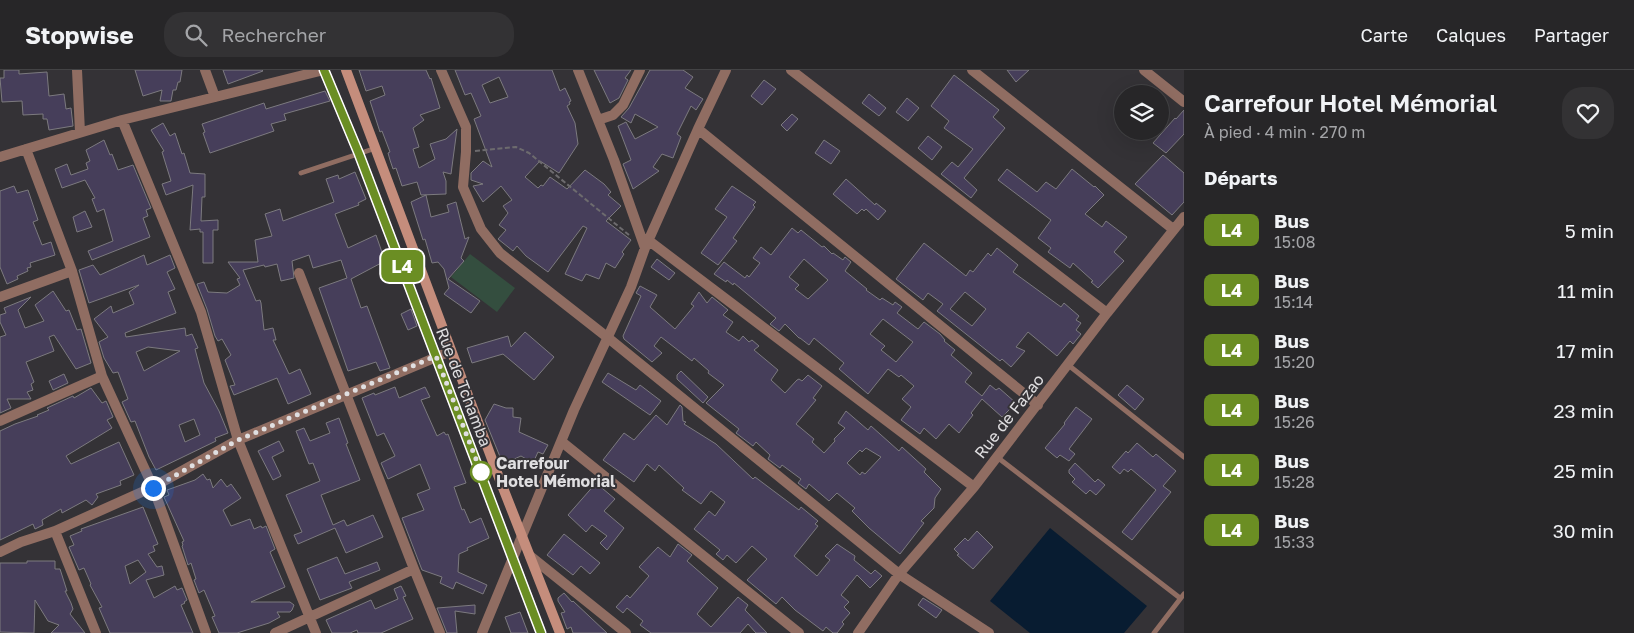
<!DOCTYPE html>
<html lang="fr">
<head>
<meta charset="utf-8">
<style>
  :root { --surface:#272628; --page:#333234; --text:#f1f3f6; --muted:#a4a5a8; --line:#434345 }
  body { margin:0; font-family:"Golos Text",sans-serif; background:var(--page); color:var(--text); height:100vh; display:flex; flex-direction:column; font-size:19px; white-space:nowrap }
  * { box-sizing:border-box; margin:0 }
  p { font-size:16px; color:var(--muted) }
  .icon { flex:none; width:28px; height:28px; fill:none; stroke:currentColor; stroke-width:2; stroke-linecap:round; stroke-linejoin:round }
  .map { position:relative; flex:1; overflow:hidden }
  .drawer { display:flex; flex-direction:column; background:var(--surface); width:450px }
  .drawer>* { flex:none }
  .badge { padding:0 10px; border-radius:8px; font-size:18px; line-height:32px }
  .fabs { position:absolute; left:1114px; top:15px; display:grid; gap:10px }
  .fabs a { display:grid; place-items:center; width:55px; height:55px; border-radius:50%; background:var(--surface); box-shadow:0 5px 20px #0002,0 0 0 1px var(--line); font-size:25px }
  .you { position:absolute; width:25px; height:25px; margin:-12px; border:4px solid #fff; border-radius:50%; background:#1a73e8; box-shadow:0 0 0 8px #1a73e833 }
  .map>.badge { position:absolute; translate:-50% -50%; box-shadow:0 0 0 2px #fff }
  h2 { padding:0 20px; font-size:19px; line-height:45px }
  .round { display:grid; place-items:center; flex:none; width:52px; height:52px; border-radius:20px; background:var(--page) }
  .summary { display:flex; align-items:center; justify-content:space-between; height:85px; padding:0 20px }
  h1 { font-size:24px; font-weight:600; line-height:38px }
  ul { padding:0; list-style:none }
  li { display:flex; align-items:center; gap:15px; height:60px; padding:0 20px }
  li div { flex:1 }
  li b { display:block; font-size:19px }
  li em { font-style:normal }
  li .badge { min-width:55px; font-weight:700; text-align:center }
  header { display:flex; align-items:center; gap:30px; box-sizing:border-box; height:70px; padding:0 25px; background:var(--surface); border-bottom:1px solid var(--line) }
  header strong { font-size:24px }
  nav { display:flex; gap:28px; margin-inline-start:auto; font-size:18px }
  .search { width:350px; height:45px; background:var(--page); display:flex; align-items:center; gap:12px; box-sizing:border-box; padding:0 18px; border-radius:20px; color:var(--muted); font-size:19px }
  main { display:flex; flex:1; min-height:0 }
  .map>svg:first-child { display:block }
</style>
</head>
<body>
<header>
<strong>Stopwise</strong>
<div class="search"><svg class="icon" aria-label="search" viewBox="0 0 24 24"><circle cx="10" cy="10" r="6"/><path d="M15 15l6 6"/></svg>Rechercher</div>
<nav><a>Carte</a><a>Calques</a><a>Partager</a></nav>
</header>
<main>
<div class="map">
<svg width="1184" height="563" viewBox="0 0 1184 563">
  <rect width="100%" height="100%" fill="#343236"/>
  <path fill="#344e3f" d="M470,184L515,218L497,242L451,207Z"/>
  <path fill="#081c31" d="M1050,458L1147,536L1124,563H1030L990,531Z"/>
  <path fill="#463e5a" stroke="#7c7a7f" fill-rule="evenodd" d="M4,0H19V4L47,2L49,26L64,24L66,39L71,38L73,56L49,60L47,49H43V44L23,45L22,31L2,32L0,8H4Z
    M135,0H182L180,12H178L176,20H173L171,31H160L162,20L143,26Z
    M223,0H262L263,1L228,14Z
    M359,0H426L430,9L431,8L440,38L420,45L424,50L413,58L419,77L413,79L419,98L435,89L430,74L446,69L457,59L451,104L443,102L446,111V124L421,125L417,112L402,116L396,98L393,99L390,90L388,83L390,82L382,61L380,62L370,31L385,25L382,16L366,21Z
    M455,0H552L560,21L565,18L571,31L569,32L570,34L567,36L575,53L578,74L559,103L540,91L525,107L538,118L541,115L543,116L550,107L567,119L585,100L604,114L611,122L608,125L621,136L606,151L631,170L622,182L624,184L615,198L606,193L599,209L586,204L582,211L565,204L587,158L583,156L548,202L526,186L517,176L513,181L498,169L506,160L499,155L508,143L503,136L512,130L501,116L483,132L473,116L483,114L471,110V103L483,91L492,97L474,49L481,46L471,23L465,25ZM499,7L508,27L490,33L482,15Z
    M594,0H631L625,8L628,10L619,28L610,33Z
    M650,0H683L693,7L685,18L703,29L696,40L691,36L677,64L681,67L673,88L662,84L653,97L659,101L633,119L623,94L631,90L618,56L626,52L635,69L658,57L635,44L631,53L621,47L629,38Z
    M1007,0H1029L1016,12Z
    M954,5L999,40L993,47L1005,58L964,108L977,120L971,128L941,104L952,92L958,97L973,79L944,58L949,51L931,36Z
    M764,10L776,19L762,35L751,26Z
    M325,21L330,31L284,44L286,50L271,54L274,61L210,83L203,63L205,62L202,54L264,33L266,39Z
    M869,24L886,38L879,46L862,33Z
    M907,28L919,38L908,51L896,42Z
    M1184,40V64L1166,83L1153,73L1175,48L1176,49Z
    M792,44L798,49L787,61L781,55Z
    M163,53L170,66L175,63L182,84L184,83L190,103L205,104V127H202L201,151L218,150V160H213V193H203V162H200V159L190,160L193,115L166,125L162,114L171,111L162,82L164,81L151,60Z
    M928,66L942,77L932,90L918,78Z
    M104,70L110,85L112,84L118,100L133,95L151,138L146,140L148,146L143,148L150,167L92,190L88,181L113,171L104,139L97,142L92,129L95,128L85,110L62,118L55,99L67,94L71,105L88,99L86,93L90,91L86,80Z
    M824,70L840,81L831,94L815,83Z
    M1163,85L1184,103V132L1172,145L1135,114Z
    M1007,99L1037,122L1046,112L1056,119L1072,99L1094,117L1095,116L1104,125L1085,144L1102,157L1106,151L1127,167L1114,182L1124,191L1098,218L1091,212L1093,211L1073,193L1070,198L1048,182L1051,178L1038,168L1051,150L998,110Z
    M355,102L366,129L358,133L359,135L335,144L348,178L376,165L385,191L351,209L361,238L367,236L390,298L380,301L376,292L348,301L319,218L347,208L341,190L313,198L309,185L292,191L294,208L281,211L277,194L265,197L264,195L243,200L256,231L260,230L261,233L264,260L273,258L276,270H273L289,304L300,299L311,324L288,334L277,308L234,325L230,316L235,315L225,290L231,285L222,269L218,271L215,266L207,239L197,214L204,212L208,222L227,223L240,215L237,209L240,208L228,192H258L255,170L272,166L265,144L280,139L283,151L334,132L326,109L338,105L339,109Z
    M846,109L875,135L876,133L886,141L878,150L866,139L864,141L862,139L857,144L833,124Z
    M14,116L17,123L28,120L38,150L33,152L42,175L51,172L55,185L30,193L31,197L27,198L28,201L17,206L18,209L7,214L0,197V121Z
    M732,116L756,132L753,135L755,137L733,168L737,171L718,195L701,183L727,147L715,139Z
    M426,125L431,147L449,142L447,135L456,132L465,169L469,167L461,188L464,191L448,209L480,231L471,243L444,224L449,218L444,199L438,192L432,193L425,169L423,170L411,132Z
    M85,141L92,157L77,162L73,147Z
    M792,158L798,163L801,160L822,177L824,176L832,184L833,183L843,190L845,187L851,192L845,201L867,219L866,220L880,230L882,228L893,235L895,232L902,237L897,243L918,259L924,252L940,264L945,270L944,271L955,280L951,285L972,303L965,312L982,326L990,315L996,320L999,318L1016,333L1002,347L982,329L971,343L973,345L959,363L949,354L936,369L924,358L920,364L901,350L911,337L902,329L914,316L901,305L899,307L888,299L868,324L839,299L844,293L814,268L809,275L800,268H799L785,254L779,261L770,254L776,248L734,213L733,215L727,210L726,212L714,204L724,192L745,208L747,205L749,207L760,193L753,188L761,177L771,185ZM804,189L828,210L808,229L795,219L799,215L789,207ZM883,249L913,272L896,292L881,280L885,276L870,264Z
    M924,173L966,206L970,200L973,202L988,183L991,186L997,178L1018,195L1013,202L1061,237L1064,233L1079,246L1076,250L1081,253L1076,260L1081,264L1073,274L1070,271L1057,286L1028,262L1016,277L1025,281L1011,297L1002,289L1000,291L937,241L943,234L928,223L923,230L896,209ZM965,222L986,239L972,256L950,239Z
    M144,185L147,195L170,185L175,198L167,202L175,219L168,222L176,243L125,263L126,267L185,258L186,266L192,264L198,278L195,279L204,313L219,341L228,363L215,368L216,371L156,400L149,387L135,351L131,352L122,332L128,329L118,302L113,303L104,288L99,272L108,267L94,249L111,236L113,243L134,234L129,222L139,215L89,233L79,200L93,195L100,205ZM148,277L180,281L144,301L136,282ZM194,349L200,365L185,372L179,355Z
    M657,189L675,203L669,210L651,197Z
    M640,216L657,225L650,237L675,259L694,236L691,234L699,222L707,233L712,227L728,240L723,245L733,252L726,262L739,271L743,266L749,272L752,270L759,276L754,280L778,300L771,310L785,323L797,310L799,309L802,311L808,305L822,316L813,328L816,330L796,354L814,369L812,372L824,383L835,371L834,369L845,358L838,353L846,341L868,360L871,356L899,381L902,377L926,399L924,402L941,419L935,428L934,438L921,451L924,453L900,484L869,458L852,441L855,438L837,423L829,431L809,414L806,419L798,413L801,409L782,395L780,398L768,389L770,385L756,372L753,376L736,363L739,359L706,333L724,315L708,303L709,301L694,288L692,291L661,267L654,276L662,283L652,292L624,269L623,266L641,226L636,223ZM866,378L881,387L865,404L862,402L860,405L847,393L860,380L862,382Z
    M53,221L66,241L69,240L77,260L81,259L91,293L76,299L54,265L49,267L54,281L26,292L34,312L31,314L33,320L27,322L31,329H7L11,338L0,343V267L6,265L0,252V245L6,243L4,238L31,227L18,240L25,258L44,251L35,235Z
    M411,239L417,256L408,260L401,244Z
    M525,262L554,287L534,310L503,284L472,293L467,278L508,266L511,277Z
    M681,301L708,327L703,333L677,309V305Z
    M608,303L636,320L640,315L661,331L650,345L602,312Z
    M64,304L68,313L53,320L49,311Z
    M1127,315L1144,329L1135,340L1118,325Z
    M395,317L399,328L425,317L430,327L421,330L437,366L444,362L446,365L448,364L466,413L454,417L462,440L464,439L470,453L481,448L489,468L467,478L468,480L459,484L458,502L487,515L483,524L456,512L453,519L440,513L442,507L422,500L402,448L424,440L417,424L430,419L420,394L388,409L381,393L395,386L384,363L377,366L362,328L374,323L375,325Z
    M91,318L102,333L106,331L113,347L107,350L112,358L66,386L71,394L119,372L134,405L120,411L121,415L96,424L98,427L92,435L86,430L62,443L61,439L42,450L43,455L35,459L33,454L0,470V361L15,354L38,346L37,345L49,340L47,338L73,326L74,328Z
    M494,334L506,338H513V347L521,348L519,362L548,375L543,384L538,382L533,393L521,386L503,394L485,350Z
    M680,335L682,337L683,351L686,352L684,354L716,374L753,409L755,407L799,440L801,437L818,451L815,454L818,456L794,486L817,506L830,490L825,486L837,474L855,486L854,490L871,504L875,500L882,506L870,518L857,505L841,525L849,532L844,537L850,543L842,552L844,554L837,563H833L826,557L823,561L795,540L782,527L776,534L747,510L767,489L752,476L736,493L727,485L723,490L716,484L720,480L694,459L709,441L715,446L725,432L711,421L701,434L682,420L684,418L659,395L655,401L647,394L634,412L603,390L624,363L634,370L656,345L667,355Z
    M1076,337L1092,349L1069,379L1075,384L1069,391L1060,385L1057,388L1045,378L1065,354L1064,353Z
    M339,348L348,373L346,374L360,410L321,425L333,455L344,450L347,456L373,445L383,467L346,483L335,458L298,474L294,465L302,462L286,425L320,411L313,393L309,394L296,361L304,358L310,371L330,363L326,353Z
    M279,371L284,381L272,387L281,406L273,410L258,381Z
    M1137,373L1153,387L1156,384L1176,401L1163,416L1171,422L1132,470L1122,462L1156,420L1131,399L1128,402L1124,399L1120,404L1112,397L1126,381L1128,383Z
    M1075,393L1095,412L1098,409L1105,415L1096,425L1090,420L1086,424L1072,412L1075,409L1069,403V400Z
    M203,404L207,410L210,409L213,418L221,409L227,417L231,414L241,428L223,440L231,456L250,449L254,459L261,456L262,458L266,456L275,479L270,482L285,517L251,532H290L294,535L292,540L290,542H277L280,547L269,553L237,563H219L212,547L215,546L204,520L199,523L194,510L196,509L191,493L188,495L182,476L183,475L182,472L184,471L164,427L169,425L167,420L195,410Z
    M596,413L615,429L604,441L624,458L607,480L600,473L607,466L592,455L586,462L568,445Z
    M143,437L158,474L153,476L155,481L148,484L157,497L162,496L164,505L146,510L154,528L175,516L177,520L182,518L187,530L184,532L185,533L181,535L193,563H110L99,538L102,537L90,515L91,514L84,498L79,500L69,477L74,475L70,466L82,461L81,459ZM138,490L146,502L130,514L125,496Z
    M977,461L993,477L973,499L957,485L959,484L954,479L965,468L968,471Z
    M564,464L600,493L590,504L581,496L573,505L547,485Z
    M678,474L692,485L687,491L718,518L697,544L711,557L738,527L748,535L745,540L767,563H756L748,554L740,563H651L640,555L643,551L627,538L623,543L616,537L627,525L630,528L649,506L639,497L658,477L670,487Z
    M337,487L345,504L377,492L380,500L349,512L352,518L320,530L307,499Z
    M27,491H55V499H60L67,521H65L71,533L73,539L70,544L85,563H51L59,555L48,551L35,530L34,563L0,562V493H27Z
    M401,516L406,526L403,527L413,549L381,563H358L357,560L350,563H332L326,550L371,530L375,539L398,529L394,519Z
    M564,523L572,532L573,531L607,563H573L571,557L567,559L561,543L565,542L558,531V528Z
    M923,528L942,540L936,548L918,535Z
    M475,535V544L455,541L457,563H447L437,538Z
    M520,542L528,563H511L505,547Z"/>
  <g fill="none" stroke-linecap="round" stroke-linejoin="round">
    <path stroke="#6d6b6e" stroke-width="2" stroke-dasharray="5 2.5" stroke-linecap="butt" d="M475,81L516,77L529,83L629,165"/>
    <path stroke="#906d62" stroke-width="5" d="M301,103L376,78
      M1067,294L1184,387
      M997,387L1180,528
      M1154,563L1184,524"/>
    <path stroke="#906d62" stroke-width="10" d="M77,0L80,62
      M205,0L215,27
      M441,0L466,57V82L463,117L481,159L500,183L607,267L899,504L989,563
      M578,0L614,90L645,178
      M791,0L1107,243
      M972,0L1173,159
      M1144,0L1184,32
      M122,50L201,242L238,370L316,563
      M598,50L613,45L623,35L640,0
      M698,59L1038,335
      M26,79L72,201L102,306L153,417L206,563
      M0,87L122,50L324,0
      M648,170L974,417
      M299,203L414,499L440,563
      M0,227L72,201
      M0,351L102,306
      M562,372L799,563
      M55,461L96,563
      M0,482L21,472L55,461L153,417L238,370L451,281
      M530,486L626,563
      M275,563L414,499
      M482,563L574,340L631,217L645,178L698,59L726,0
      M858,563L899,504L974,417L1107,243L1184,147"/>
    <path stroke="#c58d7c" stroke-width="10" d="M324,0L359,84L541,563
      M346,0L496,400L560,563"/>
  </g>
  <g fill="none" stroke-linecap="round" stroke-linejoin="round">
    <defs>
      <path id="line" d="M324,0L359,84L541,563"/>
    </defs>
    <use href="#line" stroke="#fff" stroke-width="11"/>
    <use href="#line" stroke="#6b8e23" stroke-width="8"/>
    <path stroke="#e0dfe1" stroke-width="5" stroke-dasharray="0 9" d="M153,418L238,370L436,286L481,402"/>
  </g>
  <circle fill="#fff" stroke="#6b8e23" stroke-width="2.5" cx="481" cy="402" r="10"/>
  <g text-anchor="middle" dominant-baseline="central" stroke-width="4" stroke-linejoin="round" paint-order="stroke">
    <g font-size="16" fill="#e0dfe1" stroke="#343236">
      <text transform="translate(464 317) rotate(69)">Rue de Tchamba</text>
      <text transform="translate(1009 346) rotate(-52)">Rue de Fazao</text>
    </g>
    <g font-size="16" font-weight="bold" fill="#e0dfe1" stroke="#343236" text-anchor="start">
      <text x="496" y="393">Carrefour<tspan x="496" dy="18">Hotel Mémorial</tspan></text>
    </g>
  </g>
</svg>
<div class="fabs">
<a><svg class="icon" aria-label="layers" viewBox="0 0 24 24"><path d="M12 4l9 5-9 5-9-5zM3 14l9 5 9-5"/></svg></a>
</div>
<div class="you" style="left:153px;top:418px"></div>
<b class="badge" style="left:402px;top:196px;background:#6b8e23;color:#fff">L4</b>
</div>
<section class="drawer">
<div class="summary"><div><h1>Carrefour Hotel Mémorial</h1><p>À pied · 4 min · 270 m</p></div><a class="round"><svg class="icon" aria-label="heart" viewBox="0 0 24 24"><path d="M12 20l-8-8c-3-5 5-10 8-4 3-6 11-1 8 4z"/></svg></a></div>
<h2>Départs</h2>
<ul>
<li><span class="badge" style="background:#6b8e23;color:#fff">L4</span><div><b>Bus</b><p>15:08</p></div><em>5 min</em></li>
<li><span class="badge" style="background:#6b8e23;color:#fff">L4</span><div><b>Bus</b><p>15:14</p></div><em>11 min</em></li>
<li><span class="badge" style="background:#6b8e23;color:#fff">L4</span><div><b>Bus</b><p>15:20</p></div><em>17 min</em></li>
<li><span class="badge" style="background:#6b8e23;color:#fff">L4</span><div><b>Bus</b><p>15:26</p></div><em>23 min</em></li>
<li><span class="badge" style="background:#6b8e23;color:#fff">L4</span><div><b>Bus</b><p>15:28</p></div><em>25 min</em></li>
<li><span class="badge" style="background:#6b8e23;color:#fff">L4</span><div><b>Bus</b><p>15:33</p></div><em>30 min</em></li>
</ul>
</section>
</main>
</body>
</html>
